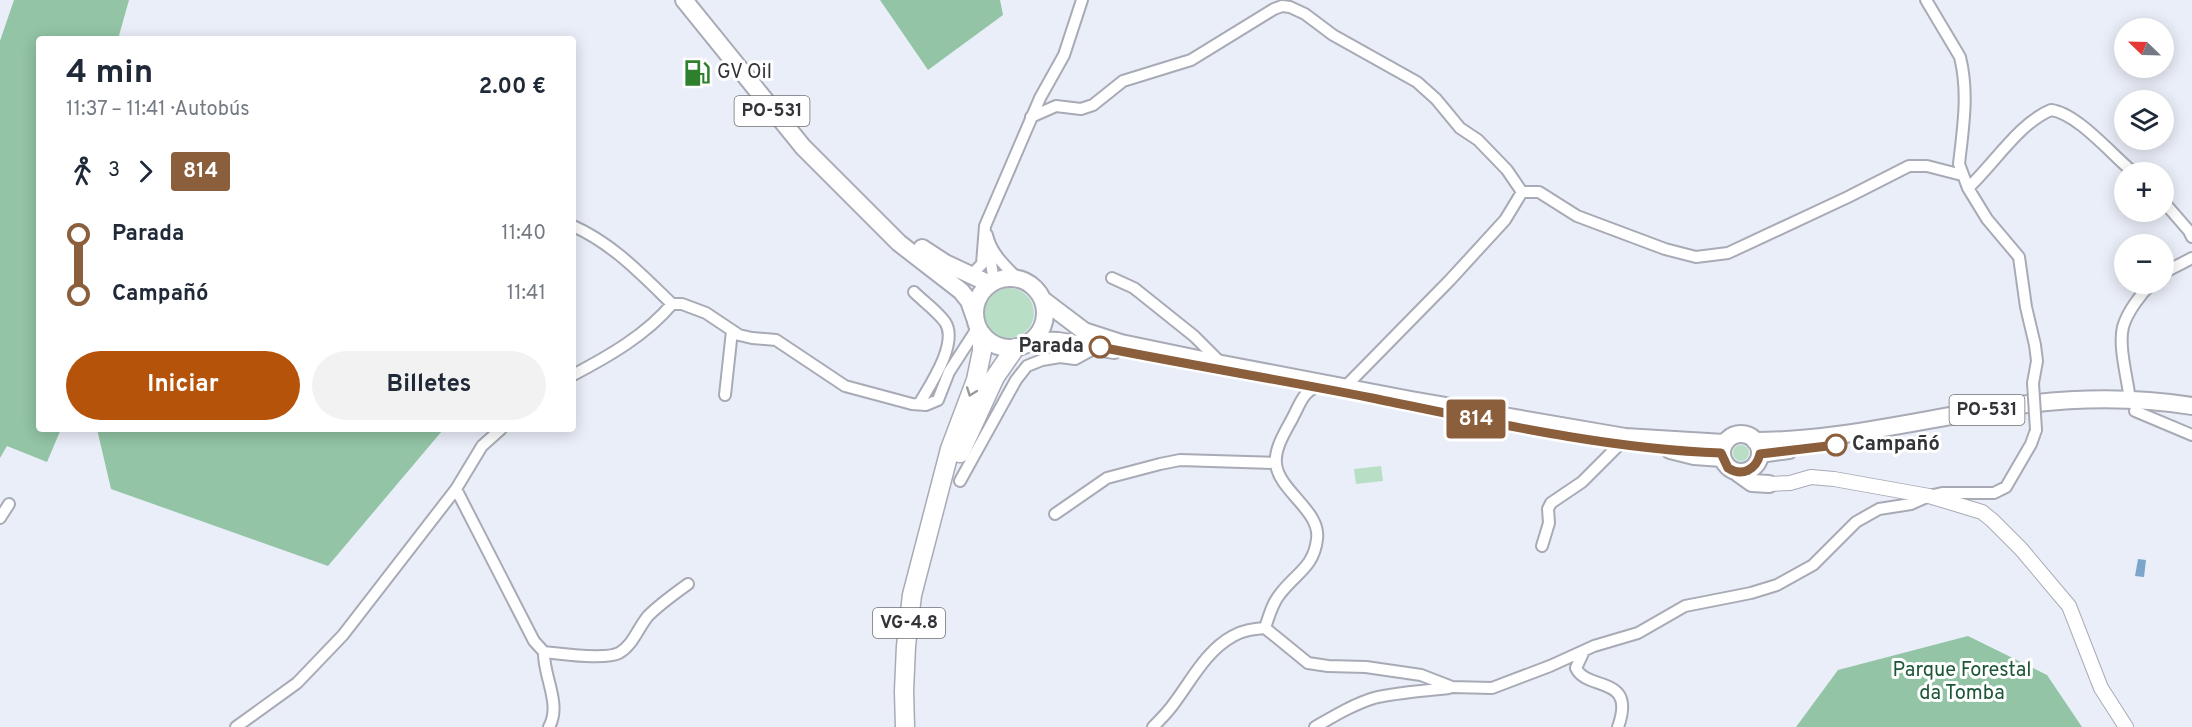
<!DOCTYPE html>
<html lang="es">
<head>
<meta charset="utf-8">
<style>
  :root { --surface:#fff; --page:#f2f2f3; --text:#1f2937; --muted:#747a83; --accent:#b45309 }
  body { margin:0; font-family:Overpass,sans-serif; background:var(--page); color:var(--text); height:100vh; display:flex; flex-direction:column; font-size:22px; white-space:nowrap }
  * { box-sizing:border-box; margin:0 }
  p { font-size:20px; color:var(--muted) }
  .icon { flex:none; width:33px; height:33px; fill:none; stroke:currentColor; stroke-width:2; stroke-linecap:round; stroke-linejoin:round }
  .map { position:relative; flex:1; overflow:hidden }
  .drawer { position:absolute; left:36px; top:36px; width:540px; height:396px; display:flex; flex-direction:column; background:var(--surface); border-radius:6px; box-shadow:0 3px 15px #0003 }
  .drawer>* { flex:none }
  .badge { padding:0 12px; border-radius:4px; font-size:21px; line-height:39px }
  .needle { width:39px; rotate:293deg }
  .controls { position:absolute; left:2114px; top:18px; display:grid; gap:12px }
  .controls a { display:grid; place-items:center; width:60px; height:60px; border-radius:50%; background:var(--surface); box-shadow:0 3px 15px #0003; font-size:30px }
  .map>.badge { position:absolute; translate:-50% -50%; box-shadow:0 0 0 3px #fff }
  .legs { display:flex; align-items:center; gap:9px; height:66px; padding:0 30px; font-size:20px }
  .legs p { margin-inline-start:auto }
  .headline { display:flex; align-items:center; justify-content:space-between; height:102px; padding:0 30px }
  h1 { font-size:33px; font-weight:700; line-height:45px }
  .action { display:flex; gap:12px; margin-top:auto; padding:12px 30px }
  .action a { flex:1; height:69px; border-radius:36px; background:var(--accent); color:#fff; font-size:24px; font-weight:700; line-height:69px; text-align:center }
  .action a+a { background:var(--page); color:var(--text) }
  ul { padding:0 30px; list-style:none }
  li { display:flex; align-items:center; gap:21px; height:60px; font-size:22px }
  li i { display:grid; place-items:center; width:9px; height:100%; margin:0 8px; background:currentColor }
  li i::after { content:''; width:15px; height:15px; margin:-8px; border:4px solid; border-radius:50%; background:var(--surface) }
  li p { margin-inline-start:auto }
  li:first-child i { background:linear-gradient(#0000 50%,currentColor 0) }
  li:last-child i { background:linear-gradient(currentColor 50%,#0000 0) }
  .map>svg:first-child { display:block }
</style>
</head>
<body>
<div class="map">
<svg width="2192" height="727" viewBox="0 0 2192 727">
  <rect width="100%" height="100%" fill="#eaeef8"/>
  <path fill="#b8dfc6" d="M984 313a25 25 0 1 1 50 0a25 25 0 1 1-50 0Z
    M1733 453a8 8 0 1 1 16 0a8 8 0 1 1-16 0Z
    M1381,466L1383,481L1356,484L1354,469Z"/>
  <path fill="#92c4a5" d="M14,0H129L118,39H39V429H61L47,462L7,446L0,458V41Z
    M880,0H1000L1003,15L928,70Z
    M97,429H440L442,431L328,566L111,489Z
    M1968,636L2047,675L2082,727H1796L1838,670Z"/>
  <path fill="#7ba6c9" d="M2138,559L2146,560L2144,577L2135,576Z"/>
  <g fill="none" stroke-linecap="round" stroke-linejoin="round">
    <defs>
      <path id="street" d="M1926,0L1960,57C1969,93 1963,128 1959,164L1968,188L1987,219L2019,257L2026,307L2035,345L2037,361L2033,383
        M1031,117L1056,106L1081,109L1093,105L1123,81L1191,60L1274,9L1282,6L1290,7L1305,14L1333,35L1417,82L1436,99L1460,128L1478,140L1507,170L1522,192H1539L1577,216L1665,249L1696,257L1728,253L1848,197L1909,166H1927L1962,175
        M1968,188C1994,164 2019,123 2051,110C2077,113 2112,155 2133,172
        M2163,201L2189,231L2192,237
        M573,226C612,243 642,275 672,304
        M987,235C991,253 1004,265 1017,278
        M984,251L990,257L994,281
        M2163,273L2192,258
        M966,274L975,271L982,264L985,226L1040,98L1064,55L1082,0
        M1112,278L1134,288L1194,336L1222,364
        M914,292C924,302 937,311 945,322C959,343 930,385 919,404
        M573,375C609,356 646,335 672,304H682L706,313L739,335L752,338L776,340L845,386L912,404L926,405L938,400L949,372L978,327
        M1345,387L1450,280L1505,220L1522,192
        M725,395L732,331
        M2130,401C2128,380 2118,347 2123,327C2127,312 2141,294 2151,284
        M2135,411L2192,435
        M960,481L1016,380L1027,366L1042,360L1060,357L1075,359L1097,347
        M456,489L534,641L544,652C561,654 605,660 619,653C633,645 638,628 648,616C660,604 674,594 688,584
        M1055,514L1107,478L1160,464L1180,460L1276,463
        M0,518L9,504
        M1542,546L1549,523L1548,509L1551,503L1582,482L1620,444
        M1265,628C1269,616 1272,604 1280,594C1296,573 1314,567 1317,539C1321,511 1279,491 1276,464C1274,448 1286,431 1293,417C1300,404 1303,391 1318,387
        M1584,651L1576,668C1587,692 1637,674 1618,727
        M544,652C543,676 562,704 549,727
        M236,727L297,683L343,635L456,489L482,446L501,429
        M1153,727C1161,719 1169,711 1175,702C1192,679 1207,650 1233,636C1243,630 1254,629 1265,628L1308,663L1328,666L1366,667L1421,675L1452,687L1492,688L1550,666L1594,646L1638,633L1685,606L1751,593L1777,585L1813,565L1856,522L1879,509L1911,504L1929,496L1942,493H1994L2006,487L2031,444L2036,430
        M1315,727C1334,716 1354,704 1374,698C1399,692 1424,691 1449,688"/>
      <path id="secondary" d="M1769,484L1790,483L1811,477L1834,479L1929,496L1982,512L1992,520L2021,549L2069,606L2101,688L2126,727"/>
      <path id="primary" d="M684,0L803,147L899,243L961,291L969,301L975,318
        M922,248L945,263L990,284
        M975 313a35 35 0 1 1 70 0a35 35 0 1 1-70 0Z
        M1043,300L1084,331L1121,343L1222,364L1411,400L1625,437L1724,443
        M1032,340L1058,341L1114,350
        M1722 453a19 19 0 1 1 38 0a19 19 0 1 1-38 0Z
        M1755,441C1839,441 1922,419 2005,407C2065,398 2131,396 2192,406
        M1670,450L1694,456L1722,458
        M1760,454L1789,450
        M1738,473L1752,483L1769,484"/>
      <path id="highway" d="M960,453L995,377L1015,348
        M905,727L904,691L906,646L912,595L950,449L976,380L982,351V335"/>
    </defs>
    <use href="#street" stroke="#a8abb5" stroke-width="14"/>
    <use href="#secondary" stroke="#a8abb5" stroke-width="16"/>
    <use href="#primary" stroke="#a8abb5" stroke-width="20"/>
    <use href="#highway" stroke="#a8abb5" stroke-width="21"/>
    <use href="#street" stroke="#fff" stroke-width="10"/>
    <use href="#secondary" stroke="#fff" stroke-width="14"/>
    <use href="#primary" stroke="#fff" stroke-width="16"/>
    <use href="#highway" stroke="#fff" stroke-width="18"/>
    <defs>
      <path id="street-bridge" d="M2033,383L2036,430"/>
    </defs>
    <use href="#street-bridge" stroke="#a8abb5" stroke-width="14" stroke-linecap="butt"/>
    <use href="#street-bridge" stroke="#fff" stroke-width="10"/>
  </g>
  <defs><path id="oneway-chevron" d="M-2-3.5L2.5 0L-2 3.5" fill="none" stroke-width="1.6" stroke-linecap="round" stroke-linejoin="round" transform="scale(1.5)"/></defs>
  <use stroke="#999a9c" href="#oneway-chevron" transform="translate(971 392) rotate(110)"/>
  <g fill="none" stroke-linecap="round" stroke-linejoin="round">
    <defs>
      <path id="line-1" d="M1100,347C1190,365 1281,380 1372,398C1485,421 1606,449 1721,453L1728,468C1742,477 1756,470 1760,454L1836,445"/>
    </defs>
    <use href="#line-1" stroke="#fff" stroke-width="14"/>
    <use href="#line-1" stroke="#8b5e3c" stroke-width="9"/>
  </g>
  <defs>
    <symbol id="fuel-bare" viewBox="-9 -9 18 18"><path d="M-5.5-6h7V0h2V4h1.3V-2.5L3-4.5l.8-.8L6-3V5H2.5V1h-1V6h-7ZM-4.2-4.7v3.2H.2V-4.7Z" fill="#2e802c" stroke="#fff" stroke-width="2.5" paint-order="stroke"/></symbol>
  </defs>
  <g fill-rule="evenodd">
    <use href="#fuel-bare" x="678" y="54" width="38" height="38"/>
  </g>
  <g fill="#fff" stroke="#8b5e3c" stroke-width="3">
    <circle cx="1100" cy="347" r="10"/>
    <circle cx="1836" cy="445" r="10"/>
  </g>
  <g text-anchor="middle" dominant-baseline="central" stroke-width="6" stroke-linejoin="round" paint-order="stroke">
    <g fill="#fff" stroke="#707174" stroke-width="1.5">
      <rect x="734.5" y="96" width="75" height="30" rx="4.5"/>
      <rect x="1949.5" y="395" width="75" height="30" rx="4.5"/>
      <rect x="873" y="608" width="72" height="30" rx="4.5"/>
    </g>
    <g font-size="18" font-weight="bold" fill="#333438">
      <text x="772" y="111">PO-531</text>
      <text x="1987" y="410">PO-531</text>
      <text x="909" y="623">VG-4.8</text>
    </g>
    <g font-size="20" fill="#333438" stroke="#fff" text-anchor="start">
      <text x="717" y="73">GV Oil</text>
    </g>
    <g font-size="20" font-weight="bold" fill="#333438" stroke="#fff" text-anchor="end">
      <text x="1084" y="347">Parada</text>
      <text x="1852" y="445" text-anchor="start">Campañó</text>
    </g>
    <g font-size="20" fill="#1c5637" stroke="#fff">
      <text x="1962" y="671">Parque Forestal<tspan x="1962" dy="23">da Tomba</tspan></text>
    </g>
  </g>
</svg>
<div class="controls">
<a><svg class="needle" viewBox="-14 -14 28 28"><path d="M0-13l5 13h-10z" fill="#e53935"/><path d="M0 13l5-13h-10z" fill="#747a83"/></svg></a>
<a><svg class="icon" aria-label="layers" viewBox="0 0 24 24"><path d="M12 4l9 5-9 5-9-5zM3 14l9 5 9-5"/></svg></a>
<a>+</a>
<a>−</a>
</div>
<b class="badge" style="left:1476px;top:419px;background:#8b5e3c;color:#fff">814</b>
<section class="drawer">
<div class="headline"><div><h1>4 min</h1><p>11:37 – 11:41 · Autobús</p></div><b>2.00 €</b></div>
<div class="legs"><svg class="icon" aria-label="walk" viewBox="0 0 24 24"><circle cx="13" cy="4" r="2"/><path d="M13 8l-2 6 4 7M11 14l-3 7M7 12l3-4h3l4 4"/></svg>3<svg class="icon" aria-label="forward" viewBox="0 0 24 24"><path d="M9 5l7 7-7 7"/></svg><b class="badge" style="background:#8b5e3c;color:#fff">814</b></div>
<ul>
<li><i style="color:#8b5e3c"></i><b>Parada</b><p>11:40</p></li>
<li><i style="color:#8b5e3c"></i><b>Campañó</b><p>11:41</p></li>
</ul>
<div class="action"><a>Iniciar</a><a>Billetes</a></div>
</section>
</div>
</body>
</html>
